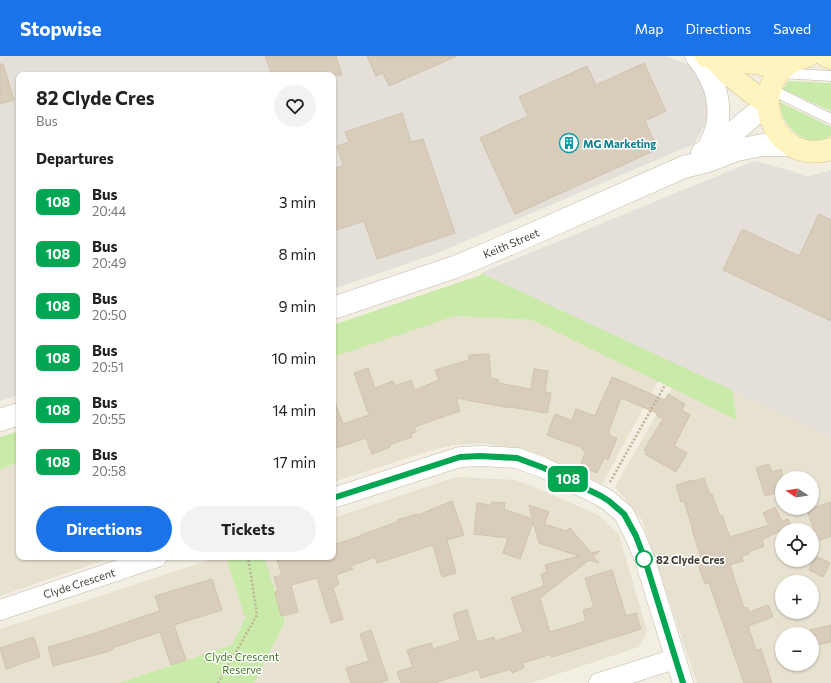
<!DOCTYPE html>
<html lang="en">
<head>
<meta charset="utf-8">
<style>
  :root { --surface:#fff; --page:#f2f2f2; --text:#222; --muted:#767676; --accent:#1a73e8 }
  body { margin:0; font-family:Commissioner,sans-serif; background:var(--page); color:var(--text); height:100vh; display:flex; flex-direction:column; font-size:15px; white-space:nowrap }
  * { box-sizing:border-box; margin:0 }
  p { font-size:13px; color:var(--muted) }
  .icon { flex:none; width:22px; height:22px; fill:none; stroke:currentColor; stroke-width:2; stroke-linecap:round; stroke-linejoin:round }
  .map { position:relative; flex:1; overflow:hidden }
  .details { position:absolute; left:16px; top:16px; width:320px; height:488px; display:flex; flex-direction:column; background:var(--surface); border-radius:8px; box-shadow:0 1px 3px #0004 }
  .details>* { flex:none }
  .badge { padding:0 8px; border-radius:6px; font-size:14px; line-height:26px }
  .needle { width:26px; rotate:282deg }
  .buttons { position:absolute; left:775px; top:415px; display:grid; gap:8px }
  .buttons a { display:grid; place-items:center; width:44px; height:44px; border-radius:50%; background:var(--surface); box-shadow:0 1px 3px #0004; font-size:20px }
  .map>.badge { position:absolute; translate:-50% -50%; box-shadow:0 0 0 2px #fff }
  h2 { padding:0 20px; font-size:15px; line-height:36px }
  .round { display:grid; place-items:center; flex:none; width:42px; height:42px; border-radius:21px; background:var(--page) }
  .overview { display:flex; align-items:center; justify-content:space-between; height:68px; padding:0 20px }
  h1 { font-size:19px; font-weight:700; line-height:30px }
  .button { display:flex; gap:8px; margin-top:auto; padding:8px 20px }
  .button a { flex:1; height:46px; border-radius:24px; background:var(--accent); color:#fff; font-size:16px; font-weight:700; line-height:46px; text-align:center }
  .button a+a { background:var(--page); color:var(--text) }
  ul { padding:0; list-style:none }
  li { display:flex; align-items:center; gap:12px; height:52px; padding:0 20px }
  li div { flex:1 }
  li b { display:block; font-size:15px }
  li em { font-style:normal }
  li .badge { min-width:44px; font-weight:700; text-align:center }
  header { display:flex; align-items:center; gap:24px; box-sizing:border-box; height:56px; padding:0 20px; background:var(--accent); color:#fff }
  header strong { font-size:19px }
  nav { display:flex; gap:22px; margin-inline-start:auto; font-size:14px }
  .map>svg:first-child { display:block }
</style>
</head>
<body>
<header>
<strong>Stopwise</strong>
<nav><a>Map</a><a>Directions</a><a>Saved</a></nav>
</header>
<div class="map">
<svg width="831" height="627" viewBox="0 0 831 627">
  <rect width="100%" height="100%" fill="#f2eee2"/>
  <path fill="#e7e1d0" fill-rule="evenodd" d="M455,260L532,264L658,325L602,428L539,398L484,387L454,389L432,394L333,426V301Z
    M672,332L737,363L732,334L831,381V627H697L642,464L615,431ZM782,422H812V452H782ZM782,474H812V504H782ZM782,526H812V556H782ZM782,578H812V608H782Z
    M19,406V501H113L0,540V413Z
    M456,421L515,424L534,431L598,459L619,479L647,575L639,591L531,627H254L285,565L264,501H333V462Z
    M218,501H226L245,562L232,589L119,627H0V573Z"/>
  <path fill="#e4dfd8" d="M0,0H666L693,11L711,40L708,63L694,88L435,198L333,233V19H19V339L0,345Z
    M754,105L792,115L807,121L831,114V381L481,217Z"/>
  <path fill="#c9eaa8" d="M788,25L831,27V55L783,33Z
    M780,46L831,71V80C806,94 781,71 780,46Z
    M481,217L732,334L737,364L532,264L455,260L333,301V269L481,219Z
    M19,375V406L0,413V381Z
    M226,501H264L285,565L254,627H119L232,589L245,562Z"/>
  <path fill="#d8cdba" stroke="#d0c3aa" d="M265,0H336L342,19H272Z
    M367,0H457L389,30L383,17L376,20Z
    M644,7L666,55L645,65L658,93L515,158L480,82L528,60L519,41L587,10L596,29Z
    M0,8H3L14,44L0,48Z
    M402,57L411,86L423,83L455,177L377,203L364,165L333,175V113L343,110L337,90L349,86L345,76Z
    M819,158L831,164V265L723,214L742,173L799,200Z
    M489,298L491,322L499,324L498,327L531,333L534,313L548,315L545,336L551,337L547,357L510,351V352L456,342L460,355L414,371L416,376L411,378L412,381L389,389L390,391L372,398L366,382L333,393V346H335L343,368L369,359L354,317L368,312L375,332L393,325L395,330L411,324L415,334L439,324L435,314L469,304V299Z
    M612,321L665,344L668,338L685,348L682,354L690,359L674,390L687,397L676,416L645,398L647,396L644,394L663,363L656,359L657,357L621,342L608,377L610,378V380L617,382L608,404L604,402L597,417L580,410L586,395L582,394L583,392L547,379L555,358L572,365L576,353L595,360Z
    M769,408L772,416L782,413V435L765,440L756,412Z
    M704,422L710,439L712,438L720,460L722,459L730,481L769,469L763,457L775,451L782,465L788,463L791,469L762,484L764,490L749,496V498L742,500L743,505L730,509L744,552L747,551L749,556L768,549L773,561L748,570L756,594L761,593L772,627H744L709,527L705,528L698,509L703,507L692,474H693L684,445L681,446L676,429L693,424L694,425Z
    M452,445L464,479L447,484L456,517L442,521L433,489L377,507L375,501L351,510L353,513L336,519L339,528L333,532L343,563L331,567L317,522L291,529L298,556L281,560L275,536L278,535L274,521L282,519L277,504L288,501H333V489L361,480V479L397,466V464L417,458L418,459Z
    M492,446L505,447L504,453L532,463L529,449L549,456L544,468L566,475L570,472L591,497L600,495L593,500L599,507L589,504L540,542L550,576L586,565L583,554L594,551L585,522L612,514L626,560L636,557L641,573L552,601L551,598L523,607L524,612L512,617L511,613L481,622L478,613L435,627H401L397,616L413,611L407,594L431,587L433,593L460,584L453,558L467,554L477,586L494,581L495,585L523,576L511,542L544,530L541,518L547,516L545,509L579,500L539,487L533,466L520,503L503,497L508,482L474,478L477,447L491,449Z
    M831,446V480L818,485L807,454Z
    M815,500L830,507L823,521L809,514Z
    M212,523L222,554L174,569L186,604L171,609L160,576L115,591L110,595L53,610L48,591L83,581L160,555L155,540Z
    M831,569V586L813,590L812,578H811L810,574Z
    M371,574L388,624L380,627H351L346,612L369,605L360,578Z
    M34,581L40,601L6,613L0,592Z"/>
  <g fill="none" stroke-linecap="round" stroke-linejoin="round">
    <defs>
      <path id="service" d="M781,17L831,20
        M770,33L831,63"/>
      <path id="minor" d="M333,442L460,401L481,400L517,402L544,412L601,440L609,445L624,458L635,480L645,504L683,627
        M0,554L157,501
        M599,627L675,603"/>
      <path id="tertiary" d="M696,0C713,20 722,44 717,71C715,78 711,85 709,92
        M702,97C710,91 719,88 726,82C741,72 752,58 768,49
        M333,252L455,211L512,187L684,111L708,105L737,94L763,89H791
        M0,364L19,358"/>
      <path id="secondary" d="M706,0L716,4L727,17L756,40L768,47
        M808,0C740,15 767,113 831,93
        M826,0L831,2
        M716,4H733L775,10L788,8"/>
    </defs>
    <use href="#service" stroke="#c1baa7" stroke-width="11"/>
    <use href="#minor" stroke="#c1baa7" stroke-width="21"/>
    <use href="#tertiary" stroke="#c1baa7" stroke-width="23"/>
    <use href="#secondary" stroke="#d5c68f" stroke-width="23"/>
    <path stroke="#c1b395" stroke-width="2.5" stroke-dasharray="2 2" stroke-linecap="butt" d="M610,426L665,329
      M218,627L257,559L248,501"/>
    <use href="#service" stroke="#fff" stroke-width="10"/>
    <use href="#minor" stroke="#fff" stroke-width="20"/>
    <use href="#tertiary" stroke="#fff" stroke-width="22"/>
    <use href="#secondary" stroke="#fff3c0" stroke-width="22"/>
  </g>
  <g fill="none" stroke-linecap="round" stroke-linejoin="round">
    <defs>
      <path id="line" d="M333,442L460,401L480,400L517,402L544,412L601,440L609,445L624,458L636,480L645,504L683,627"/>
    </defs>
    <use href="#line" stroke="#fff" stroke-width="9"/>
    <use href="#line" stroke="#00a651" stroke-width="6"/>
  </g>
  <defs>
    <symbol id="building-ring" viewBox="-11 -11 22 22"><circle r="9.5" fill="#fff" stroke="#0f9aa8" stroke-width="1.5"/><path d="M-4-6H4V6H1V3H-1V6H-4ZM-2.5-4.3h1.7v1.8h-1.7ZM.8-4.3h1.7v1.8H.8ZM-2.5-1h1.7V.8h-1.7ZM.8-1h1.7V.8H.8Z" fill="#0f9aa8"/></symbol>
  </defs>
  <g fill-rule="evenodd">
    <use href="#building-ring" x="558" y="76" width="22" height="22"/>
  </g>
  <circle fill="#fff" stroke="#00a651" stroke-width="2" cx="644" cy="503" r="8"/>
  <g text-anchor="middle" dominant-baseline="central" stroke-width="3" stroke-linejoin="round" paint-order="stroke">
    <g font-size="11" font-weight="bold" fill="#0d838f" stroke="#fff" text-anchor="start">
      <text x="583" y="87">MG Marketing</text>
    </g>
    <g font-size="11" fill="#443e32" stroke="#fff">
      <text transform="translate(511 187) rotate(-23)">Keith Street</text>
      <text transform="translate(79 527) rotate(-18)">Clyde Crescent</text>
    </g>
    <g font-size="11" font-weight="bold" fill="#443e32" stroke="#fff" text-anchor="start">
      <text x="656" y="503">82 Clyde Cres</text>
    </g>
    <g font-size="11" fill="#3f7923" stroke="#fff">
      <text x="242" y="600">Clyde Crescent<tspan x="242" dy="13">Reserve</tspan></text>
    </g>
  </g>
</svg>
<div class="buttons">
<a><svg class="needle" viewBox="-14 -14 28 28"><path d="M0-13l5 13h-10z" fill="#e53935"/><path d="M0 13l5-13h-10z" fill="#767676"/></svg></a>
<a><svg class="icon" aria-label="locate" viewBox="0 0 24 24"><circle cx="12" cy="12" r="6"/><path d="M12 2v4M12 18v4M2 12h4M18 12h4"/></svg></a>
<a>+</a>
<a>−</a>
</div>
<b class="badge" style="left:568px;top:423px;background:#00a651;color:#fff">108</b>
<section class="details">
<div class="overview"><div><h1>82 Clyde Cres</h1><p>Bus</p></div><a class="round"><svg class="icon" aria-label="heart" viewBox="0 0 24 24"><path d="M12 20l-8-8c-3-5 5-10 8-4 3-6 11-1 8 4z"/></svg></a></div>
<h2>Departures</h2>
<ul>
<li><span class="badge" style="background:#00a651;color:#fff">108</span><div><b>Bus</b><p>20:44</p></div><em>3 min</em></li>
<li><span class="badge" style="background:#00a651;color:#fff">108</span><div><b>Bus</b><p>20:49</p></div><em>8 min</em></li>
<li><span class="badge" style="background:#00a651;color:#fff">108</span><div><b>Bus</b><p>20:50</p></div><em>9 min</em></li>
<li><span class="badge" style="background:#00a651;color:#fff">108</span><div><b>Bus</b><p>20:51</p></div><em>10 min</em></li>
<li><span class="badge" style="background:#00a651;color:#fff">108</span><div><b>Bus</b><p>20:55</p></div><em>14 min</em></li>
<li><span class="badge" style="background:#00a651;color:#fff">108</span><div><b>Bus</b><p>20:58</p></div><em>17 min</em></li>
</ul>
<div class="button"><a>Directions</a><a>Tickets</a></div>
</section>
</div>
</body>
</html>
